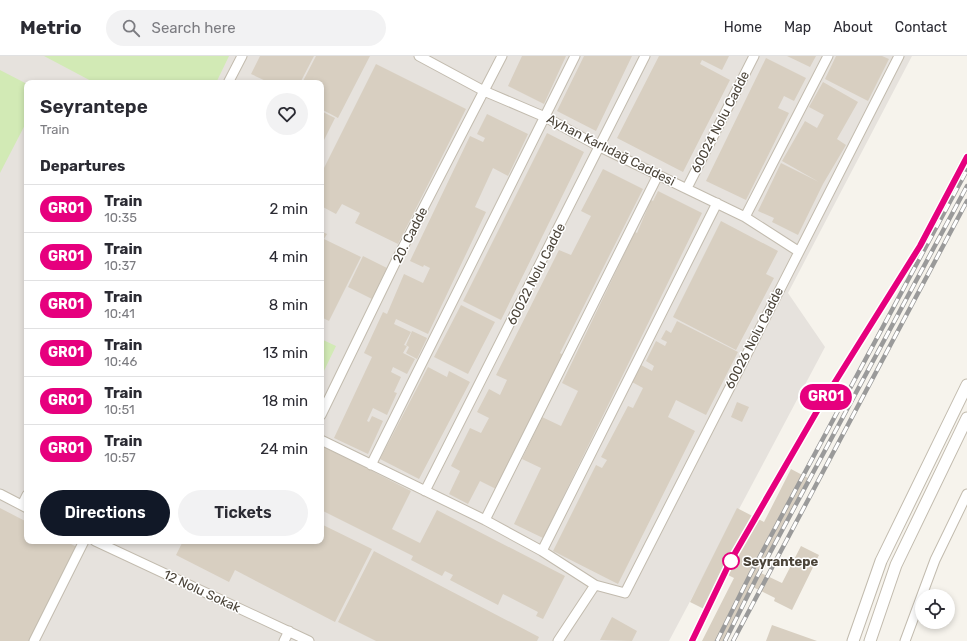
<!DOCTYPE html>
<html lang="en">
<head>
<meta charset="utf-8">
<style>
  :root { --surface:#fff; --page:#f2f2f3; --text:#2b2b33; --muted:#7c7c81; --line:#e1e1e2; --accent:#111827 }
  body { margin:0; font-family:Rubik,sans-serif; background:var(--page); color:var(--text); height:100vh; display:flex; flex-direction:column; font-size:15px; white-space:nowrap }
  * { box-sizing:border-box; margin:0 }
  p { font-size:13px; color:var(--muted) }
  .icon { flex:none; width:22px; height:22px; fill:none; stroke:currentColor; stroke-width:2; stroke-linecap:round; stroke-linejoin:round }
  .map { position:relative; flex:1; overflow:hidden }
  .side { position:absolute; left:24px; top:24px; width:300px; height:464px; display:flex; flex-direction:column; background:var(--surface); border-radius:8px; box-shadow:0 2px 6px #0003 }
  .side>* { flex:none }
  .badge { padding:0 8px; border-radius:13px; font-size:14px; line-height:26px }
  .fabs { position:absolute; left:915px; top:533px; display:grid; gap:8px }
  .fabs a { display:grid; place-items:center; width:40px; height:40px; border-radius:50%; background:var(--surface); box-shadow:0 2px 6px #0003; font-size:20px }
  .map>.badge { position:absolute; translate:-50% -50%; box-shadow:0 0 0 2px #fff }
  h2 { padding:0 16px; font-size:15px; line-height:36px }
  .round { display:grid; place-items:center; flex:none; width:42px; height:42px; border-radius:21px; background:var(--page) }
  .headline { display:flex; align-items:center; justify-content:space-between; height:68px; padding:0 16px }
  h1 { font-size:19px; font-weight:600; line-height:30px }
  .button { display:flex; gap:8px; margin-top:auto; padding:8px 16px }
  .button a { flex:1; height:46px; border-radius:24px; background:var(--accent); color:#fff; font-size:16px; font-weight:600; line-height:46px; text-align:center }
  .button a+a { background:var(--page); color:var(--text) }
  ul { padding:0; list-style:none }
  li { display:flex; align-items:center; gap:12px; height:48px; padding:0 16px; border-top:1px solid var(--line) }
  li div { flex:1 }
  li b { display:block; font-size:15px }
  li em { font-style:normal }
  li .badge { min-width:44px; font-weight:700; text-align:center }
  header { display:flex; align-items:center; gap:24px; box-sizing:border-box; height:56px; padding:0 20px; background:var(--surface); border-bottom:1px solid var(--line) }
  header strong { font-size:19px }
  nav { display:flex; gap:22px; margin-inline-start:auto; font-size:14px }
  .search { width:280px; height:36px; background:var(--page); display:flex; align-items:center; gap:10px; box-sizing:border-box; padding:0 14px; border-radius:22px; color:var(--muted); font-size:15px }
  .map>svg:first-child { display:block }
</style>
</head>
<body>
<header>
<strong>Metrio</strong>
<div class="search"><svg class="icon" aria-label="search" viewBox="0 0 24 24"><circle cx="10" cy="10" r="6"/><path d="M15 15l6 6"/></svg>Search here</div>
<nav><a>Home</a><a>Map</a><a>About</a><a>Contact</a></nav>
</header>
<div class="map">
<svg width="967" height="585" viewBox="0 0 967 585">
  <rect width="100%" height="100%" fill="#f6f3ec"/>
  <path fill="#e6e2dd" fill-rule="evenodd" d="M0,0H912L788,237L825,291L669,585H0ZM27,27H321V485H27Z"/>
  <path fill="#d2eab5" d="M44,0H229L216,27H95Z
    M0,14L27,28V65L0,117Z
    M321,283L336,290L321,321Z"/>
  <path fill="#d8cfc1" d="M260,0H314L300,27H270L251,18Z
    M316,0H370L338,62L321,53V27H302Z
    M522,0H566L544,48L508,30Z
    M584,0H632L596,75L557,55Z
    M659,0H729L722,14L702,4L700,8L730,24L683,116L617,82Z
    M787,0H816L810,11Z
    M836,0H882L889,3L868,45L825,23Z
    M766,2L806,22L794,45L784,40L778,52L789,57L746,144L706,125Z
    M376,8L466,53L398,188L355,167L360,157L342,148L336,158L321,150V118Z
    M823,26L858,46L837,83L846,89L823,128L798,179L772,166L774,162L758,155L781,107L819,126L782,105L805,65L817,72L824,59L809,51Z
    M321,55L335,62L321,90Z
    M487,58L528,78L508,120L493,112L475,151L486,156L428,278L396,263L394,268L411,276L404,289L407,290L403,297L415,303L407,318L393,311L391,316L401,321L394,336L397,337L387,359L373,352L367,365L369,366L372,360L383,365L368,398L334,382L372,301L364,297L383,256L387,258L404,218L423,227L430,212L424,209L423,211L410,205L470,80L483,86L485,82L477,78Z
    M547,77L584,96L501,264L463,245Z
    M603,113L643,133L560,297L563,299L496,433L480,425L468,448L449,438L460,415L451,410L470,372L481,377L489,362L477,356L489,333L500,339L507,324L496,319L559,194L571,199L591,160L581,155Z
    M658,135L702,157L543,482L514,468L541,412L522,403L542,361L561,370L578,335L562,327L635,176L637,177L651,144L653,145Z
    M721,165L778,195L766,218L774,222L736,294L673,261Z
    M321,175L327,178L324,183L361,201L329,265L321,261Z
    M363,200L387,212L372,243L348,231Z
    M461,249L495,266L468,318L434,301Z
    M677,265L738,296L706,359L676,344L668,361L695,375L618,528L553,495L596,409L602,412L607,404L601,401L628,350L633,352L643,332L632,326L641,309L652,315L654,310L646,305L656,285L665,290L667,286L661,283L666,274L671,277Z
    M412,275L427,282L417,303L406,297L409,291L406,289Z
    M428,311L447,321L449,315L470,326L419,423L380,403Z
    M737,346L749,351L742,366L731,361Z
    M321,389L411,435L392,473L420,487L437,454L565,520L543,563L536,560L538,556L503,538L498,549L450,524L453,519L445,515L442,520L411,504L413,500L321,454Z
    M791,413L808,422L761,517L782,527L801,490L819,499L792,554L774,545L775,542L753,531L726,585H702L734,522L726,518L708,555L690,546L737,452L764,466Z
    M0,452L27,466V485H65L77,491L30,585H0Z
    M321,468L372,493L335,566L235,514L229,526L176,499L183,485H321Z
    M374,495L539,581L537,585H376L338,566Z
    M612,561L637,575L632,585L600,584Z
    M772,569L817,585H766Z"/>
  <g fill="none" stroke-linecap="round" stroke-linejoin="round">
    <defs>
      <path id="minor" d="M419,0L484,35L545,61L600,91L745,161L798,195
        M228,27L242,0
        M687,132L754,0
        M745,161L828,0
        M321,359L398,201L502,0
        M321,384L485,464L542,495L595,529L558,585
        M371,409L575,0
        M425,435L645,0
        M0,438L27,452
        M22,449L27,439
        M485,464L658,119
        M95,485L309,585
        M542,495L717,147
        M595,529L625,537L899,0
        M34,585L84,485
        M284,585L289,575
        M905,585L935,504L967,438"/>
      <path id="tertiary" d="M853,585L881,505L967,329
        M870,585L896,509L967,362"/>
    </defs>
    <use href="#minor" stroke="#c2bbae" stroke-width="11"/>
    <use href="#tertiary" stroke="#c2bbae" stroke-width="13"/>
    <use href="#minor" stroke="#fff" stroke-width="9"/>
    <use href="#tertiary" stroke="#fff" stroke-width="11"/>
    <defs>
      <path id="rail" d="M692,585L731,503L820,350L920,190L967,101
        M717,585L751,517L967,114
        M725,585L757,521L967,130
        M733,585L967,145"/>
    </defs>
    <use href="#rail" stroke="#9a9a9a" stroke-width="4.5"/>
    <use href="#rail" stroke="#fff" stroke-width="3" stroke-dasharray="9" stroke-linecap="butt"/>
  </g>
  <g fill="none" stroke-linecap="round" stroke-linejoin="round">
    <defs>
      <path id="line" d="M692,585L731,504L820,350L920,190L967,101"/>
    </defs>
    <use href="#line" stroke="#fff" stroke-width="9"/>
    <use href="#line" stroke="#e6007e" stroke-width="6"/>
  </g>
  <circle fill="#fff" stroke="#e6007e" stroke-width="2" cx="731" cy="505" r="8"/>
  <g text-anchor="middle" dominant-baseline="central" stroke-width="3" stroke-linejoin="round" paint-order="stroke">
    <g font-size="13" fill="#4b4439" stroke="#fff">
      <text transform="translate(720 66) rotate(-63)">60024 Nolu Cadde</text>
      <text transform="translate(611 94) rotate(27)">Ayhan Karlıdağ Caddesi</text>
      <text transform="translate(410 179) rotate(-63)">20. Cadde</text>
      <text transform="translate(536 218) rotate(-63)">60022 Nolu Cadde</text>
      <text transform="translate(754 282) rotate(-63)">60026 Nolu Cadde</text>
      <text transform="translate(202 535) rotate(25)">12 Nolu Sokak</text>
    </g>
    <g font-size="13" font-weight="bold" fill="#4b4439" stroke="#fff" text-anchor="start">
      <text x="743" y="505">Seyrantepe</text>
    </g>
  </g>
</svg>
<div class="fabs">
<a><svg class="icon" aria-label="locate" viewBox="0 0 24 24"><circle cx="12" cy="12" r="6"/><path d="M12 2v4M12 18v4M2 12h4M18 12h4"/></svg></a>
</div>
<b class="badge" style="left:826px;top:341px;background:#e6007e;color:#fff">GR01</b>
<section class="side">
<div class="headline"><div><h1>Seyrantepe</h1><p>Train</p></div><a class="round"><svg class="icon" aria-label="heart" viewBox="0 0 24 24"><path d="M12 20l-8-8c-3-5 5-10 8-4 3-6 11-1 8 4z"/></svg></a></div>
<h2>Departures</h2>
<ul>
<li><span class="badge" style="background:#e6007e;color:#fff">GR01</span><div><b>Train</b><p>10:35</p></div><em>2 min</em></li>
<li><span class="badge" style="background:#e6007e;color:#fff">GR01</span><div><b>Train</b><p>10:37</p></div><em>4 min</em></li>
<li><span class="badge" style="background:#e6007e;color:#fff">GR01</span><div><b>Train</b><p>10:41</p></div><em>8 min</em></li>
<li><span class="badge" style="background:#e6007e;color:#fff">GR01</span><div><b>Train</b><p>10:46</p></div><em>13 min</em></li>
<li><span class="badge" style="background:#e6007e;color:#fff">GR01</span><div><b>Train</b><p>10:51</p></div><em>18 min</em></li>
<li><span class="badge" style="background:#e6007e;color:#fff">GR01</span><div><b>Train</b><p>10:57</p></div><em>24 min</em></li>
</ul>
<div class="button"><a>Directions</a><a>Tickets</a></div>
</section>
</div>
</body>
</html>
